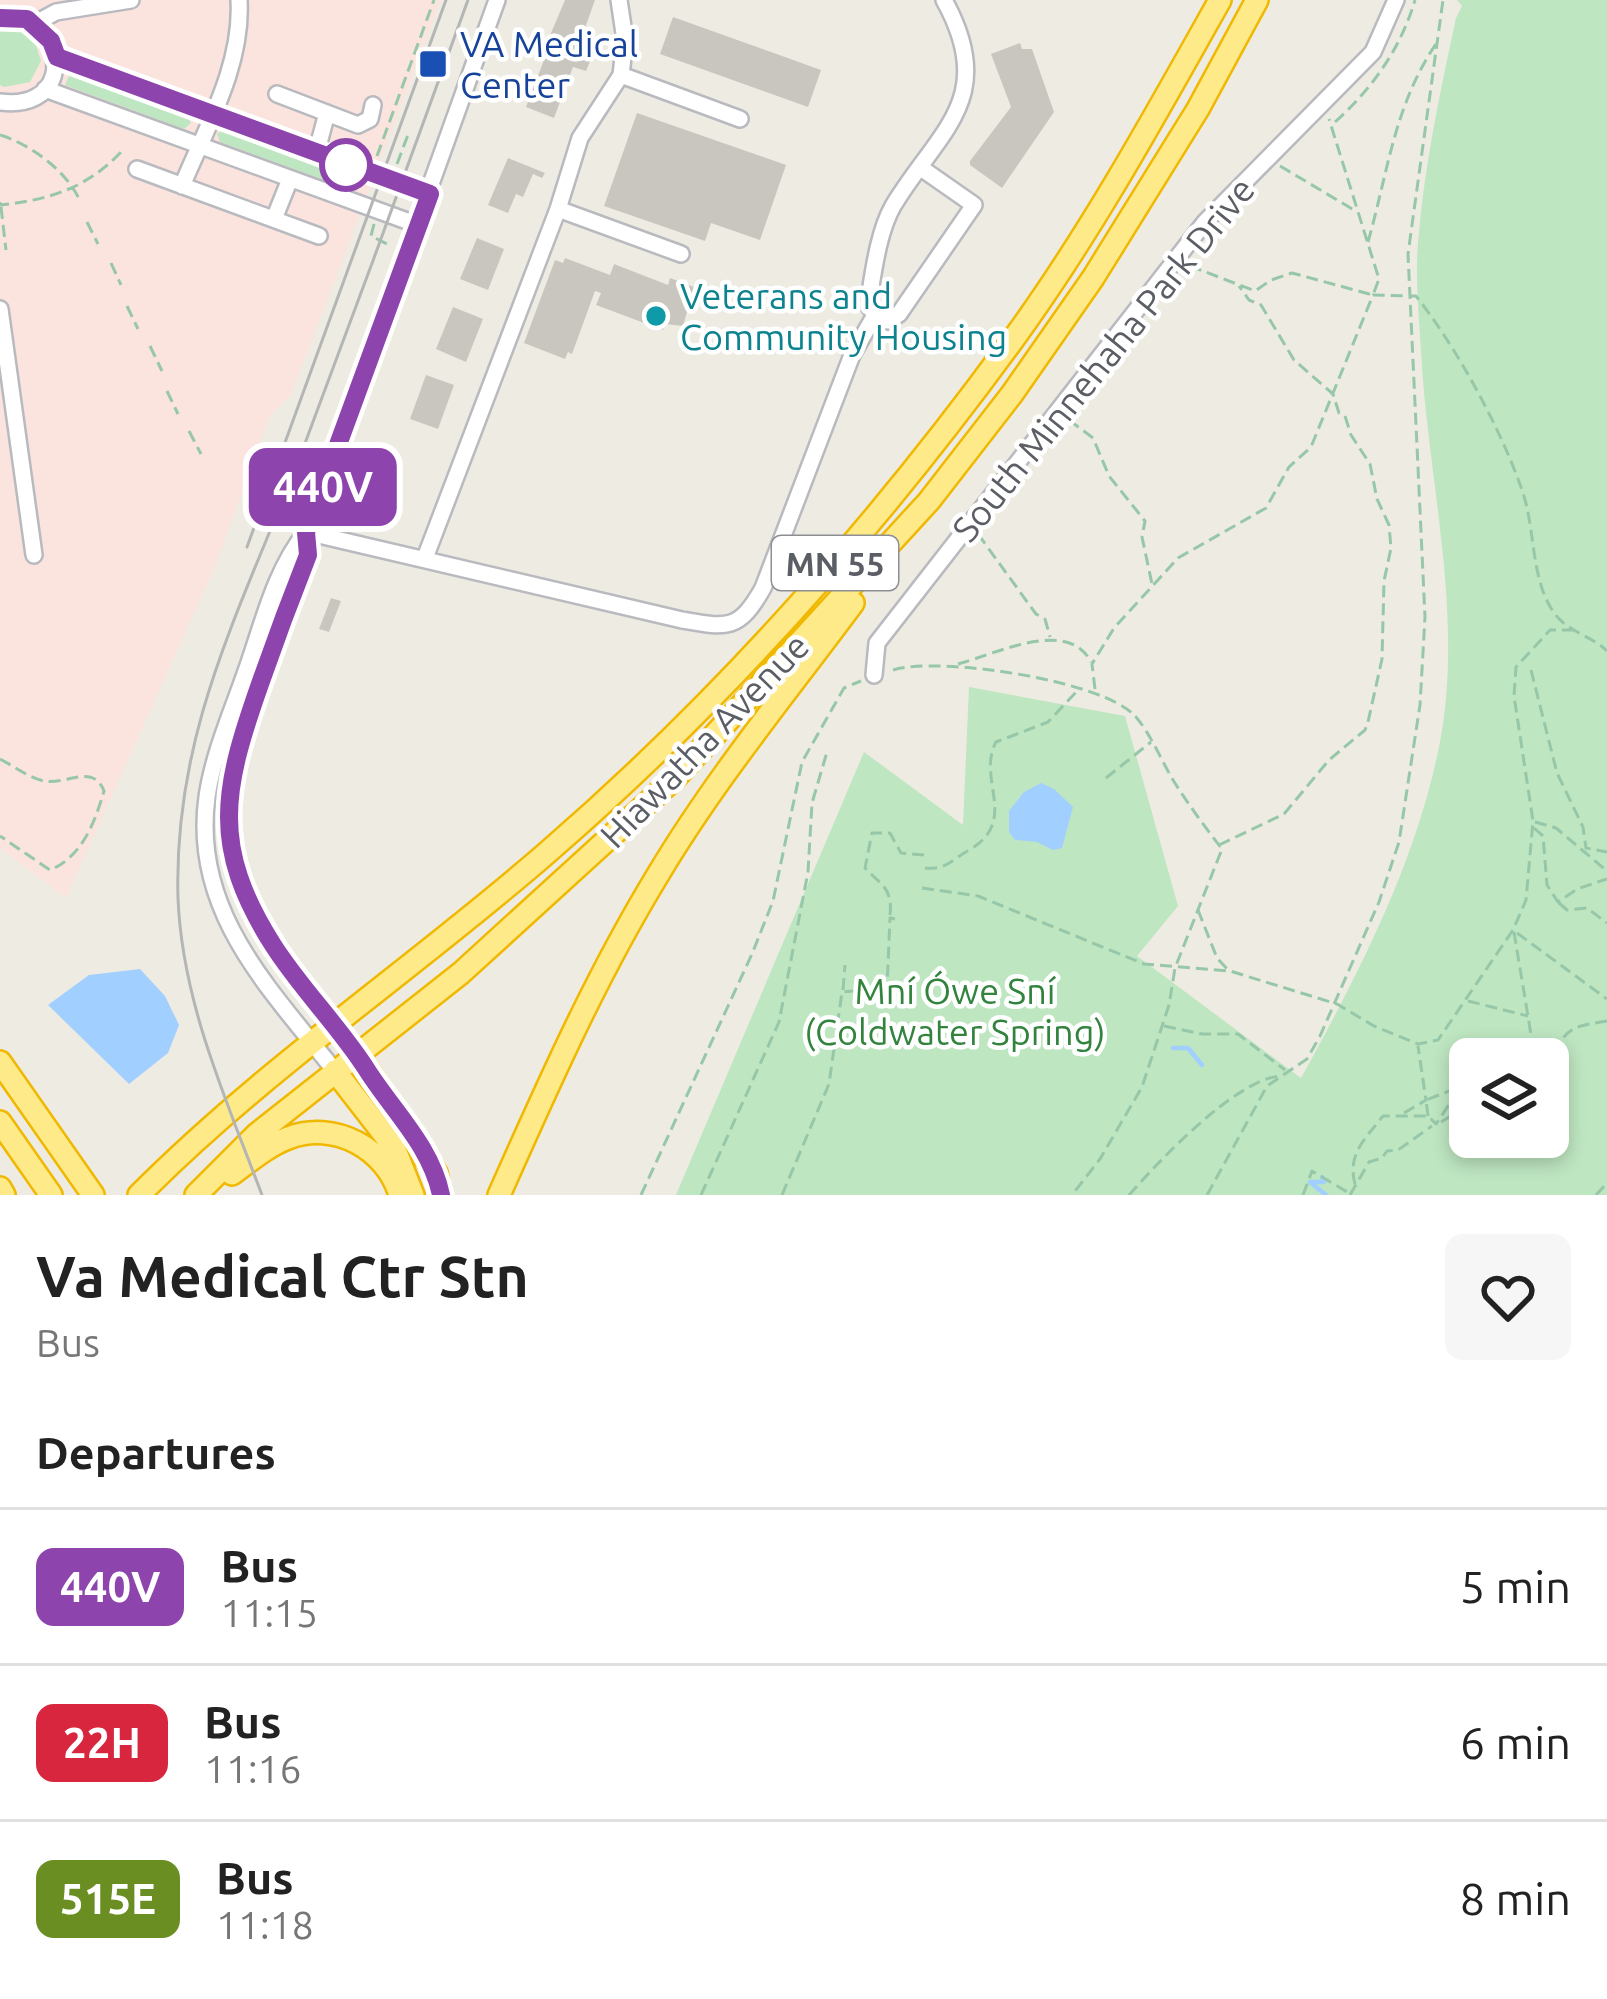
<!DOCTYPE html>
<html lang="en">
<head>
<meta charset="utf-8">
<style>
  :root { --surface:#fff; --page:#f6f6f6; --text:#222; --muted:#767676; --line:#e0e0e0 }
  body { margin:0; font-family:Ubuntu,sans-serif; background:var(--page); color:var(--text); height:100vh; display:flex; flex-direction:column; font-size:45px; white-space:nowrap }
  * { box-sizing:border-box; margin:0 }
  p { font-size:39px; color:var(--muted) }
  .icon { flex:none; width:66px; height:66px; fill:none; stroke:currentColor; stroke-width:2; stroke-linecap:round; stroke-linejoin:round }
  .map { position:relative; height:1195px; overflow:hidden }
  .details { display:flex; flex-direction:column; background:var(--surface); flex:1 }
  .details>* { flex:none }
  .badge { padding:0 24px; border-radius:18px; font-size:42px; line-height:78px }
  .fabs { position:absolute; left:1449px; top:1038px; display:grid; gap:24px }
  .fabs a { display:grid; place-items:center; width:120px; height:120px; border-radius:18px; background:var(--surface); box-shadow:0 6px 18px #0003; font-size:60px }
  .map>.badge { position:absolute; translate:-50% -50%; box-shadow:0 0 0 6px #fff }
  h2 { padding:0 36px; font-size:45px; line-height:108px }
  .round { display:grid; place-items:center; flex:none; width:126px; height:126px; border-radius:18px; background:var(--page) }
  .summary { display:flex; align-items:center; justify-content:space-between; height:204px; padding:0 36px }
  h1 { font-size:57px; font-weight:600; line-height:90px }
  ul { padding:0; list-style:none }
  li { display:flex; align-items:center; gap:36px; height:156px; padding:0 36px; border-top:3px solid var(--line) }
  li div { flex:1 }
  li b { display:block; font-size:45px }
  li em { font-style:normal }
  li .badge { min-width:132px; font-weight:700; text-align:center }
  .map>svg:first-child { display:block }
</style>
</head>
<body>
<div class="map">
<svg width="1607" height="1195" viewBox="0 0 1607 1195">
  <rect width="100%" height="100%" fill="#eeece2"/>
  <path fill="#fbe3de" d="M0,0H441L291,395L270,416L216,564L66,898L0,848Z"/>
  <path fill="#bee6c1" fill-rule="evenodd" d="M1457,0H1607V1195H676L864,752L963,825L969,687L1125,716L1178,906L1137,956L1301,1078C1359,973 1417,861 1440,742C1464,614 1428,481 1421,352C1419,316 1415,278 1418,243C1424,166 1440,93 1456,18L1462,6ZM1470,1059H1548V1137H1470Z
    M12,28L34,39L41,61L30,82L4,87L0,85V31Z
    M70,73L187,115L191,123L184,129L65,85Z
    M224,129L355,178L351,190L220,142L217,134Z"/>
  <path fill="#a1cfff" d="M1041,783L1054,789L1073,807L1062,848L1053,850L1037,842L1015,840L1009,832V811L1024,792Z
    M140,969L165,996L179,1025L168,1053L129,1084L48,1005L89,975Z"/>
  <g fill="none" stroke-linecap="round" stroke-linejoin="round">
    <path stroke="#a1cfff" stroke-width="4.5" d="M1173,1048H1188L1202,1065
      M1322,1177L1324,1182H1310L1326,1195"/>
  </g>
  <path fill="#c9c6c0" d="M565,0H595L576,53L591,59L586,71L573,67L554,118L526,107L544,60L540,59Z
    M673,17L821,70L808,107L660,54Z
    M1020,43L1022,49H1032L1054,112L1002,188L970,165V161L1011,107L991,54Z
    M637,113L786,165L760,240L711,223L705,241L604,206Z
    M508,158L545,173L542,178L533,174L523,197L516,194L508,213L488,205Z
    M477,238L504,249L488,290L460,279Z
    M565,258L610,275L614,264L668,285L670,278L694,287L683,326L665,324L663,330L596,305L601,293L595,291L572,354L568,352L565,359L524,343L555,260L563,263Z
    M453,307L483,319L466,362L436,349Z
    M426,375L454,385L438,429L410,419Z
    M331,598L341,601L329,632L319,629Z"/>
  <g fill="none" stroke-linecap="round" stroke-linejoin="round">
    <defs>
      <path id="minor" d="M0,18L27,19C74,53 59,110 0,102
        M34,24L56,12L131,0
        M57,57L430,194
        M621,75L740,119
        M45,89L418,225
        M277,94L358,125L370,119L373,105
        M316,154L327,113
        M921,168L974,205L899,314L888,321L875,315L868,305C873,275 878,232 893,206C938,131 999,99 944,0
        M137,169L319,236
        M182,186C206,128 243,65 239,0
        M558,209L681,254
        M274,219L290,179
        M0,309L34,555
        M306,532L682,620C727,628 739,631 763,588L852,355L875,315
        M306,532L308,555C269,656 198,791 246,897C271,954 319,1005 357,1054
        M425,558L558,209L580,138L621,75L625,40L619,0
        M874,675L877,643L1205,222L1373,52L1396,0
        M335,1071C270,989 191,911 207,797C213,755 231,714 245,674C262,627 274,571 306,532L497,0"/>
      <path id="highway" d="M357,1054L436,1173L441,1195
        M0,1062L93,1195
        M335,1071L394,1147L413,1195
        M0,1122L51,1195
        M232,1174C250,1161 267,1146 288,1138C334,1120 386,1148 400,1195
        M0,1188L4,1195
        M139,1195C265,1068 415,968 549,851C722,701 877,526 1012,341C1090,234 1155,116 1220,0
        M196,1195L257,1134L461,973L676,777L929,501L1012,394L1093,278L1198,109L1257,0
        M499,1195C548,1085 596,976 659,873C716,778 787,692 853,603"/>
    </defs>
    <use href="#minor" stroke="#b8babf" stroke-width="20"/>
    <use href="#highway" stroke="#f0b800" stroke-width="26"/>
    <path stroke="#97c7a9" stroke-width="3" stroke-dasharray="12 6" stroke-linecap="butt" d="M1335,122C1372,89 1401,48 1415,0
      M0,135C30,144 67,171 80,201
      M377,156L434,0
      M397,164L409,132
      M1280,166L1354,210
      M0,202V205C49,200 87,188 121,152
      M1,207L6,250
      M87,222L98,244
      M374,224L371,236L389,245
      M1368,242C1388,172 1394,106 1436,44
      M111,263L121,285
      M1190,266L1255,291L1271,280L1292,273L1373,295L1379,279L1329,119
      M127,306L138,329
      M150,346L162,371
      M167,391L178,414
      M1069,420L1093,438L1109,476L1145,521L1142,537L1152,584
      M189,431L201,454
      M978,534L1036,614L1045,619L1050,637
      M958,664C996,654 1068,617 1091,662
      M893,670C939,656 1102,680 1135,716C1151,734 1161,760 1173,780C1188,804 1205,827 1222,849L1175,968L1169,1005L1142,1087L1100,1159L1072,1195
      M1531,670L1557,773L1583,827L1586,848L1607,852
      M1095,689L1092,664L1114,628L1178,558L1266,508L1289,467L1311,447L1373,295L1416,296C1457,348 1500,427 1522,490C1536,529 1530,581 1555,614C1568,632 1592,636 1607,651
      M0,759C14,766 29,778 44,781C66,785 93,763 104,791C95,822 82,857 50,870L0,836
      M1106,778L1151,742
      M1535,822L1556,828L1607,871
      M1534,828L1543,836L1547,885L1558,902L1577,889L1607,879
      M1219,845L1284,814L1329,760L1365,730L1368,722L1382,659L1384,581L1391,548L1389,525L1377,499L1370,464L1351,435L1345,416L1339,413L1333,394L1294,360L1261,305L1249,300L1239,286
      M925,868C947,870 951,860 969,850C1020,821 976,779 996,742L1048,722L1078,690
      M922,888L978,896L1144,964L1230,971L1337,1004L1374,1026L1418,1044L1438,1040L1513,930L1526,900L1533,821L1514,696L1516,667L1550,630H1573
      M1559,903L1567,910L1587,908L1607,923
      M1198,910L1217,958L1228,970
      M890,915C893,888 881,885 865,868L872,833H890L901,853L924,855
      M1514,932L1535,1059
      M1517,933L1607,999
      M843,990L845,965
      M1468,1001L1528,1016
      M1164,1026L1202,1034H1238L1285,1070
      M1548,1070C1566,1032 1560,1028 1607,1021
      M1404,1113L1426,1100L1418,1046
      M1428,1116L1426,1100L1470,1083
      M1441,1122L1470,1104
      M1355,1184C1347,1154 1365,1139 1383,1116H1428L1436,1124L1462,1085
      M641,1195L752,954L773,901L802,762L844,688L861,681
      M701,1195L779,1022L808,872L812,803L827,752
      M782,1195L829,1084L842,992L887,988L890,918L895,919
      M1129,1195C1159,1161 1235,1080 1280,1076
      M1207,1195L1267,1086L1307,1059L1320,1036L1379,902L1399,842L1420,705L1425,617L1408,254L1443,0
      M1303,1195L1312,1171L1349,1193
      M1350,1195L1369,1162L1382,1158L1387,1151L1398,1150L1432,1126
      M1596,1195L1607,1183"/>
    <use href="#minor" stroke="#fff" stroke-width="15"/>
    <use href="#highway" stroke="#ffea89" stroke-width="21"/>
    <path stroke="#b4b5b5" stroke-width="3" d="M247,547L446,0
      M262,1195C226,1099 182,1002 178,898C173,730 243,605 301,454C358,303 413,152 468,0"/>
  </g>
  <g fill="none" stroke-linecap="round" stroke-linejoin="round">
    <defs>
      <path id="line" d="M0,18L27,19L51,41L57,57L430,194L306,532L308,555C291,598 275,641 260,684C223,789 210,846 273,945C301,989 339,1026 367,1070C393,1111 431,1146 441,1195"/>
    </defs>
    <use href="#line" stroke="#fff" stroke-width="27"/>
    <use href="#line" stroke="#8e44ad" stroke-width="18"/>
  </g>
  <rect fill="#1a4fb4" stroke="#fff" stroke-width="4.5" x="418" y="49" width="30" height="30" rx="6"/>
  <circle fill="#fff" stroke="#8e44ad" stroke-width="6" cx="346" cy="165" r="24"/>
  <circle fill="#0f9aa8" stroke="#fff" stroke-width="4.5" cx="656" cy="316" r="12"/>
  <g text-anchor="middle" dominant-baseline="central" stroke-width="9" stroke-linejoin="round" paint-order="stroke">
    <rect fill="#fff" stroke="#8c8e92" stroke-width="3" x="772" y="536" width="126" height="54" rx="9"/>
    <g font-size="33" font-weight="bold" fill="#5b5e64">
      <text x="835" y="563">MN 55</text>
    </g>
    <g font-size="36" fill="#164399" stroke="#fff" text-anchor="start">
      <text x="460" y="43">VA Medical<tspan x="460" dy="41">Center</tspan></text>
    </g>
    <g font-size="36" fill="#0d838f" stroke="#fff" text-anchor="start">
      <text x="680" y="295">Veterans and<tspan x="680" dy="41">Community Housing</tspan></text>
    </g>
    <g font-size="36" fill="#5b5e64" stroke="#fff">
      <text transform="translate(1103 359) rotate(-51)">South Minnehaha Park Drive</text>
      <text transform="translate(704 740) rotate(-46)">Hiawatha Avenue</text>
    </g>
    <g font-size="36" fill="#32833d" stroke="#fff">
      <text x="955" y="990">Mní Ówe Sní<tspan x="955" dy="41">(Coldwater Spring)</tspan></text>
    </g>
  </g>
</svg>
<div class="fabs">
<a><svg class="icon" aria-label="layers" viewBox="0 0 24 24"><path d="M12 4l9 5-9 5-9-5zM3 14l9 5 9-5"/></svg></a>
</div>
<b class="badge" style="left:323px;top:487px;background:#8e44ad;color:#fff">440V</b>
</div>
<section class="details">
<div class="summary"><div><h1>Va Medical Ctr Stn</h1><p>Bus</p></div><a class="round"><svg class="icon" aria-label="heart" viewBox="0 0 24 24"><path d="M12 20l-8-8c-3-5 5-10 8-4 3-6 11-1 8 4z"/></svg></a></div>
<h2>Departures</h2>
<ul>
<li><span class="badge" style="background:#8e44ad;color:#fff">440V</span><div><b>Bus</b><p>11:15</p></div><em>5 min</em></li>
<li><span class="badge" style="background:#d7263d;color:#fff">22H</span><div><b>Bus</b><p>11:16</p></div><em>6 min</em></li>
<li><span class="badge" style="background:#6b8e23;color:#fff">515E</span><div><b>Bus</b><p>11:18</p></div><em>8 min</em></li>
</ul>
</section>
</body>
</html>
